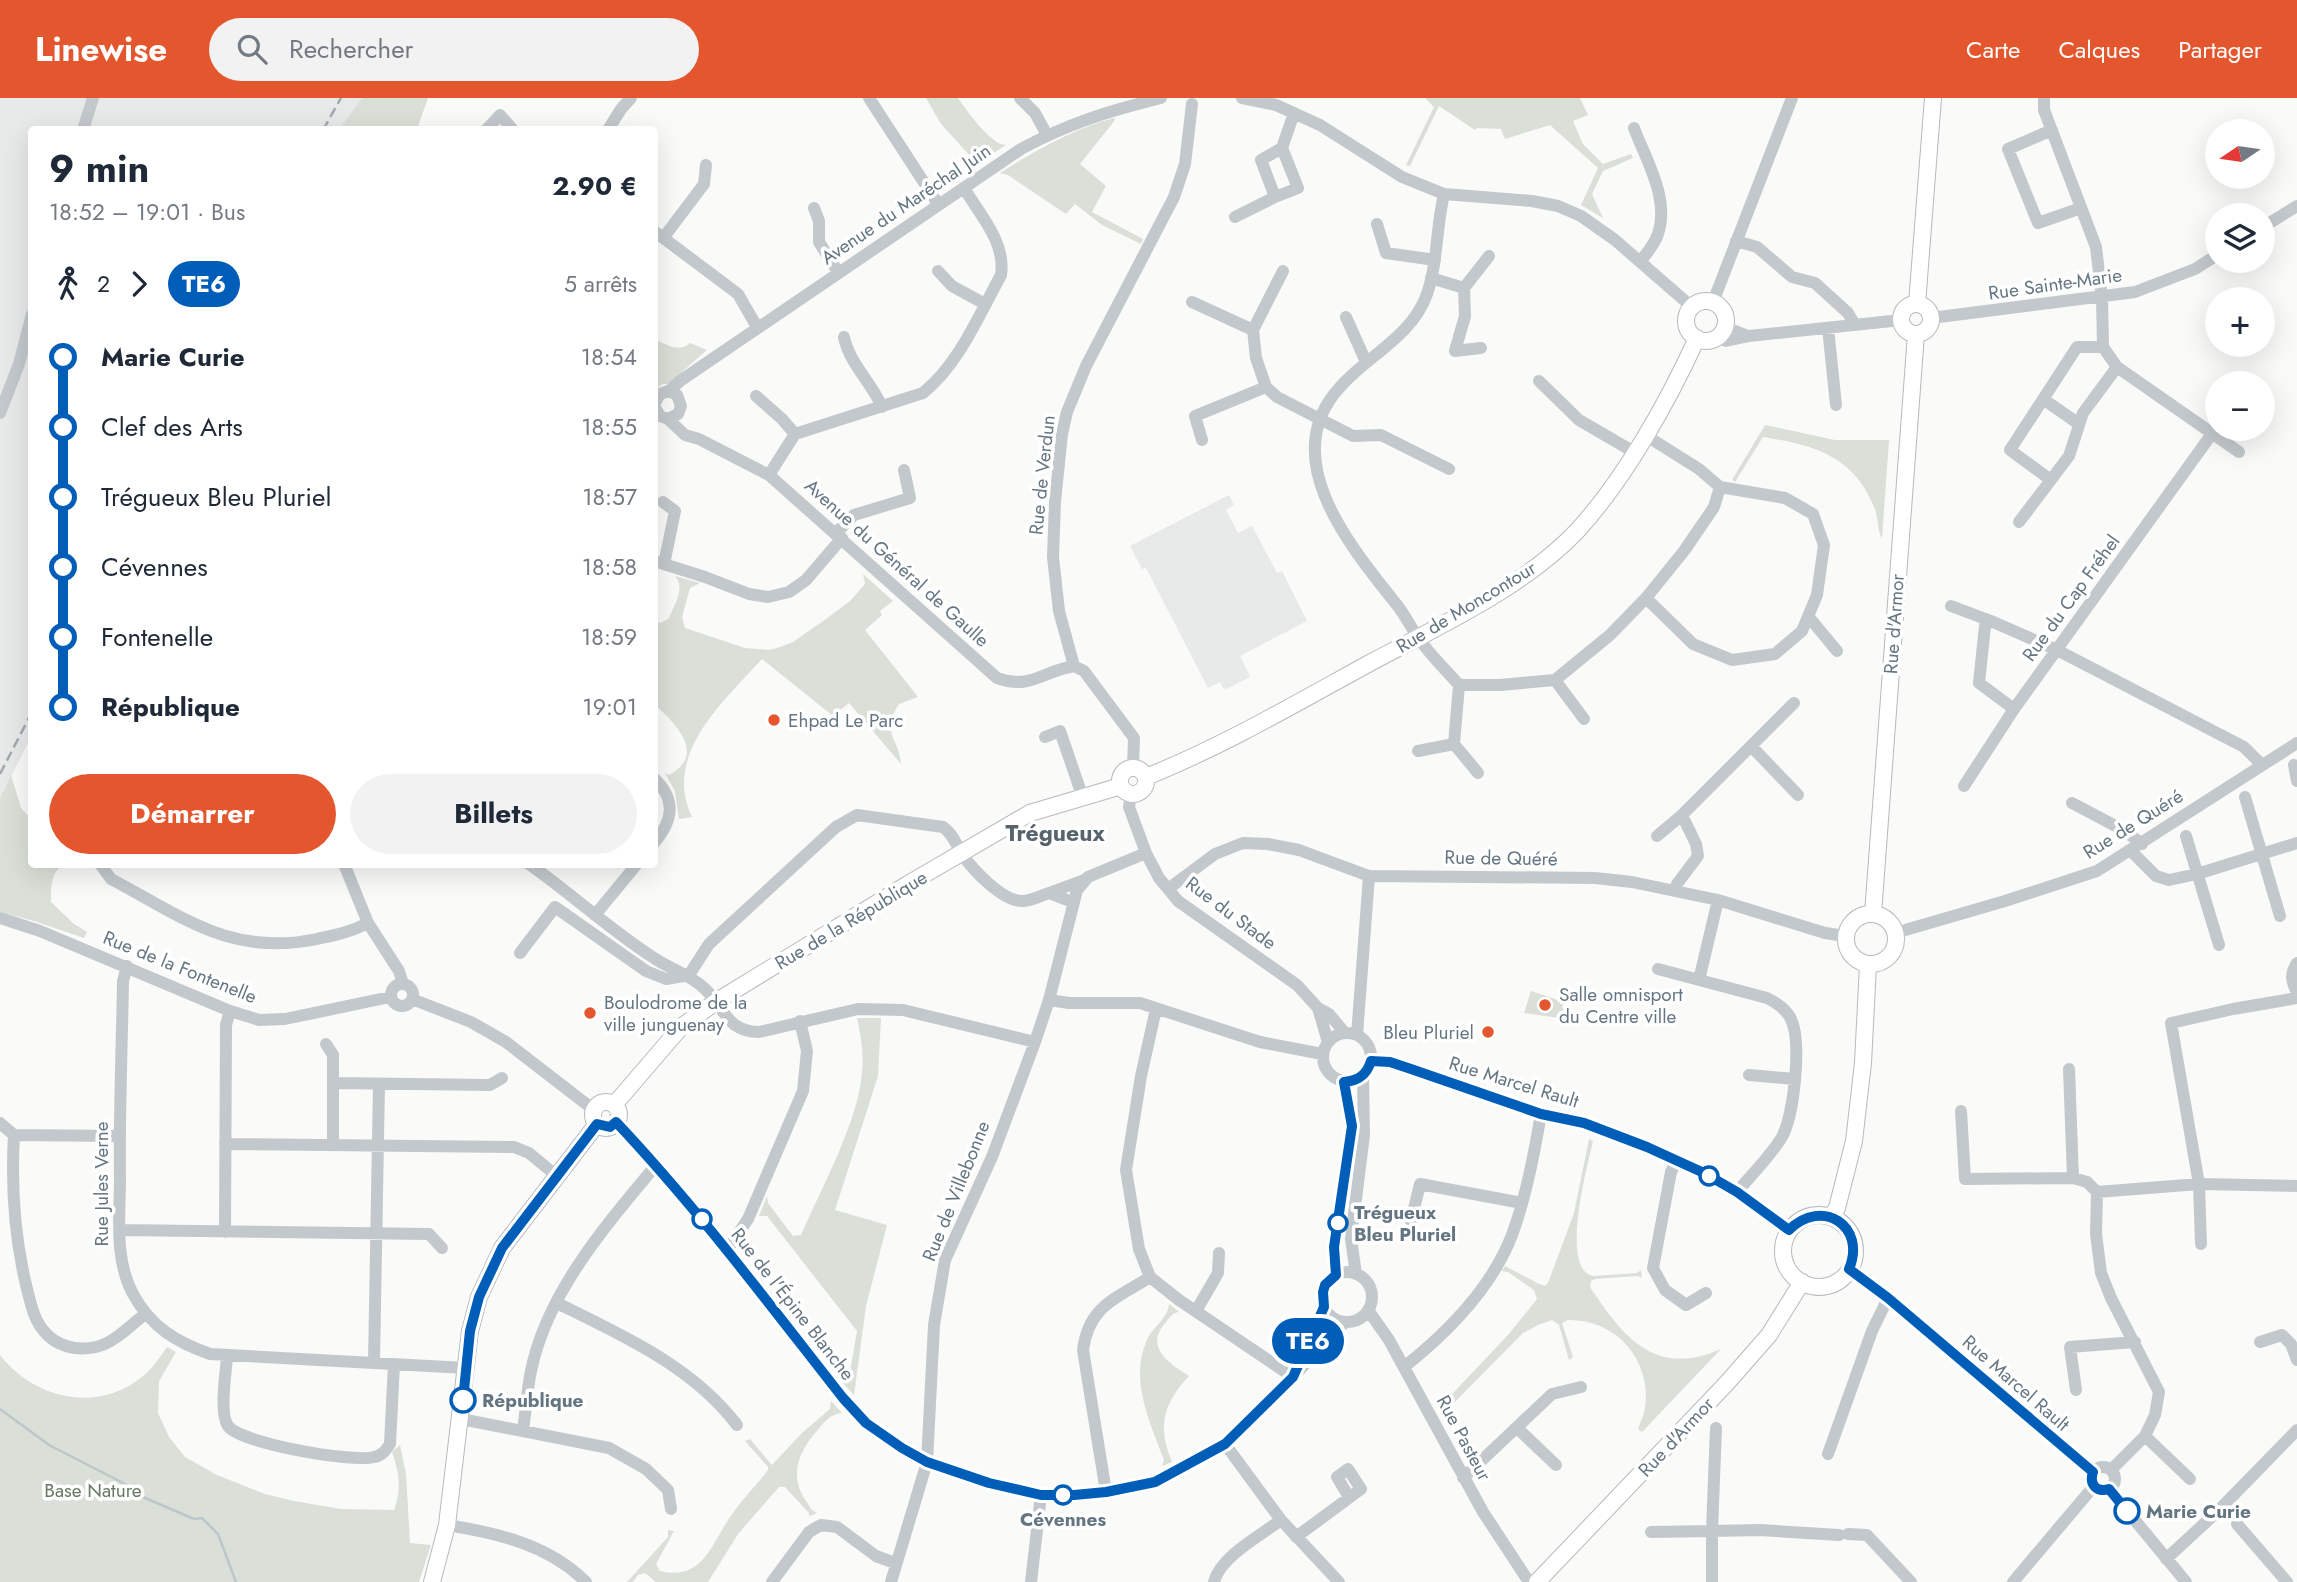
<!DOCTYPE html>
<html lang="fr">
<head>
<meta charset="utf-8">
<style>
  :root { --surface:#fff; --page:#f2f2f3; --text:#1f2937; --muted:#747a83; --accent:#e4572e }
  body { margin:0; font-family:Jost,sans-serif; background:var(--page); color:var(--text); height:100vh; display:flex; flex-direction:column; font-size:26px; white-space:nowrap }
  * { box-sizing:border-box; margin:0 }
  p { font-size:23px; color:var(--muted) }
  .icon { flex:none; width:38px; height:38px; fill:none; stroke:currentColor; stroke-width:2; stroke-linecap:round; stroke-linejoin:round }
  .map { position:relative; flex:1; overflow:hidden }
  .details { position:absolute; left:28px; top:28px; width:630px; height:742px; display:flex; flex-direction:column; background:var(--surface); border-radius:7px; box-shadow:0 7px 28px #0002 }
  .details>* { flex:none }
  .badge { padding:0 14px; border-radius:23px; font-size:24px; line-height:46px }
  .needle { width:46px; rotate:257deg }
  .controls { position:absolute; left:2205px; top:21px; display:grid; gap:14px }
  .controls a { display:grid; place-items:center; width:70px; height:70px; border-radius:50%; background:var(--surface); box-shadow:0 7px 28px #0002; font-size:35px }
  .map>.badge { position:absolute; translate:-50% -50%; box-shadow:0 0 0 4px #fff }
  .legs { display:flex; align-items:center; gap:10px; height:77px; padding:0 21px; font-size:23px }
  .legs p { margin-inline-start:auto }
  .head { display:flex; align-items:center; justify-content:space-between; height:119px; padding:0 21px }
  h1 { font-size:38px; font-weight:700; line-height:52px }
  .primary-button { display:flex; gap:14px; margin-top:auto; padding:14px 21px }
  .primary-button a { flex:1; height:80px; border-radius:42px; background:var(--accent); color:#fff; font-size:28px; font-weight:700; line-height:80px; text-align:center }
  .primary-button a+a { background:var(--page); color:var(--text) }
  ul { padding:0 21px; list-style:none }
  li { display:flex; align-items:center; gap:24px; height:70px; font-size:26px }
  li i { display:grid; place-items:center; width:10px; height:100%; margin:0 9px; background:currentColor }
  li i::after { content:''; width:18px; height:18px; margin:-9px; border:5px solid; border-radius:50%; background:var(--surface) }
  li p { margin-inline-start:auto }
  li:first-child i { background:linear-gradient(#0000 50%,currentColor 0) }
  li:last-child i { background:linear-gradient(currentColor 50%,#0000 0) }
  header { display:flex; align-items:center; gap:42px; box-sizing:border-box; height:98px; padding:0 35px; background:var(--accent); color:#fff }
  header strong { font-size:33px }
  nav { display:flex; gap:38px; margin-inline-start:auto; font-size:24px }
  .search { width:490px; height:63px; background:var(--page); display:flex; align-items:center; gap:18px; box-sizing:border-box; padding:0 24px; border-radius:38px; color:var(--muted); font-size:26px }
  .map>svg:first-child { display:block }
</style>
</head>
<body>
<header>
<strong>Linewise</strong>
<div class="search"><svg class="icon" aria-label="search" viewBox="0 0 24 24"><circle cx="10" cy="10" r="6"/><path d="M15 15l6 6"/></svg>Rechercher</div>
<nav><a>Carte</a><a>Calques</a><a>Partager</a></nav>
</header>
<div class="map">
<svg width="2297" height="1484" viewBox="0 0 2297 1484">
  <rect width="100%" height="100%" fill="#fafaf8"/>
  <path fill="#e8e9e9" d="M0,0H362L339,31L32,32V637L0,701Z
    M1229,397L1234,407L1226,412L1238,435L1252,428L1277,475L1282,473L1307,523L1240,558L1250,578L1248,580L1227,591L1223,590L1220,584L1208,590L1146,470L1142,471L1130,448Z"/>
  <path fill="#dadfd7" d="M362,0H428L417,31H339Z
    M926,0H958C966,12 992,48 1006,47L972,69L973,61L941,26Z
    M1425,0H1580L1588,17L1573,23L1583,46L1603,66L1631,56L1633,60L1603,73L1592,96L1603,120L1581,107L1598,70L1550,27L1505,41L1501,31L1477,30L1475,32L1439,8L1410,68L1406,67L1434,9Z
    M1114,20L1115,22L1080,66L1106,88L1092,114L1143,141L1141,146L1102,127L1075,106L1066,116L1008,77L1000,75C1036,52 1073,31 1114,20Z
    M655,241C667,247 678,255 690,245L707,252L668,286H663L655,291Z
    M1765,327L1835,342H1889L1882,441C1877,432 1879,420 1874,409C1853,357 1813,347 1763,339L1735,384L1732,382Z
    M863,476L893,503L880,513L882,517L865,532L918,599L899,606C880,635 899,640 901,666L849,605L833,618L762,561C724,603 662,656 692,719L679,721L675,693L665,675L669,677C708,656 674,624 654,606L655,523L661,525L669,520C674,507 686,490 675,478L700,485L690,490L682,519L685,530L745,550L770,552L780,549L793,544L826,521L850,503L865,486Z
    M11,677L21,710L31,721L32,766L63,767C50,775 51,790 51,804L74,826L87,834L84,840L34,823L0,814V701Z
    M1531,893L1564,904L1562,910L1569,913L1567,921L1524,915Z
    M857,920H881L878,978L835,1112L887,1127L866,1208L854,1297L843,1285L849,1280L857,1233L767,1118H759L767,1098L768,1105L793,1138L801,1137C821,1091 859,1022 862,974C864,956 861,938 857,920Z
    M1589,1041L1593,1043C1588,1066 1559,1171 1593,1178L1637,1175L1641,1172L1642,1180L1638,1178L1595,1181L1591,1183L1590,1189C1624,1240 1655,1280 1721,1251L1642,1334L1638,1331C1640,1325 1644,1317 1645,1310C1652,1262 1616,1221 1568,1222L1562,1225L1573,1259L1569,1262L1559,1227L1552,1222L1538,1227L1523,1235L1443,1316L1439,1310L1508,1237L1537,1201L1534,1192L1508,1174L1502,1173L1505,1168L1539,1186L1545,1188L1548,1185L1574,1115Z
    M1169,1206L1179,1214C1172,1215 1171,1218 1166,1224C1144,1249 1168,1265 1189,1278C1163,1306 1157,1328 1172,1364L1162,1368L1164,1362C1150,1324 1129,1282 1147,1242C1152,1230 1169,1219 1169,1206Z
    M167,1249L176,1254L159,1283L158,1315L169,1339L185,1359L217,1377L265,1396L294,1403L341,1411L394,1412C402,1391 399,1374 392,1354L400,1347L406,1376L410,1445L431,1447L419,1484H0V1257C34,1301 98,1316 143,1278C153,1270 160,1259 167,1249Z
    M831,1303L842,1315C830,1316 823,1325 816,1334C798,1355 789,1378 806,1403C810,1409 811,1412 817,1415L809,1418V1415L785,1389H779L738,1436L708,1484H656L645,1475L638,1477L633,1484H627L668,1439V1432L674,1433L656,1466L660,1473C704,1484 712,1443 733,1415C743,1400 757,1387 768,1372V1369L745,1343L750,1341L772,1367L802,1335L830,1311Z"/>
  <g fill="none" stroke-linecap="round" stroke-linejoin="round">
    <path stroke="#bbc7cb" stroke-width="2.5" d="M0,1311L49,1347L127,1387L136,1396L194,1421L202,1420L218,1436L236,1484"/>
    <defs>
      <path id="major" d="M1686 223a20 20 0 1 1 40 0a20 20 0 1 1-40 0Z
        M1917,206L1933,0
        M1901 221a15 15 0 1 1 30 0a15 15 0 1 1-30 0Z
        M1120 683a13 13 0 1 1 26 0a13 13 0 1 1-26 0Z
        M1146,679C1223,648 1295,606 1368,566C1437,529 1523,490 1577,433C1624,382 1668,304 1697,240
        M1846 841a25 25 0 1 1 50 0a25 25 0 1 1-50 0Z
        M1873,816L1916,236
        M593 1017a13 13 0 1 1 26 0a13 13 0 1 1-26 0Z
        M614,1007L681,929L717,903L908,786L1030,715L1121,688
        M1783 1153a36 36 0 1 1 72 0a36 36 0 1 1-72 0Z
        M1831,1119L1837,1110L1854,1043L1863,965L1868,867
        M432,1484L447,1427L470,1233L479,1199L502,1150L597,1026
        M1537,1484L1726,1286L1769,1237L1802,1184"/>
    </defs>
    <use href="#major" stroke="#b5babe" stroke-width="18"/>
    <path stroke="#c3c8cc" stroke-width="12" d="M869,0L938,106
      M1020,0L1035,15L1047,37
      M1242,0L1276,7L1320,27L1402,79L1444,96L1532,103L1558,108L1581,118L1615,142L1692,209
      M2044,0V12L2096,149L2102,200L2103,249L2117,269L2239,354
      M1634,30C1646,62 1670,101 1658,136C1655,146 1646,156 1640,164
      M83,32L93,0
      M486,32L500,17L513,32
      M608,32L621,11L631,0
      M2052,32L2008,51L2038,125L2081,110
      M1444,96C1436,129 1438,164 1427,196C1413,237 1369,257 1341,288C1274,359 1351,449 1397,507C1405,517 1410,528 1417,538C1429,556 1445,571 1459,587H1500L1555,582L1610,537L1646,500L1684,453L1714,409L1720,389L1699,371L1645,337
      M1275,99L1298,90L1282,50
      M814,110L819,123V144L838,174
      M1235,119L1275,99L1261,62L1282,50L1294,15
      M1377,126L1386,155L1435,162
      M2263,129L2297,108
      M654,133L738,196L757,229
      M664,139L704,86L706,67
      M1736,143L1757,149L1792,179L1815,185L1848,215L1855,227
      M938,173L952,188L985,206
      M1431,180L1464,190L1465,218L1455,253L1481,250
      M1464,190L1489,158
      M1192,204L1253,232L1256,260L1266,289
      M1713,204L1792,0
      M1346,219L1366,264
      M1931,220L2135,194L2195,171L2217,157
      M1725,229L1748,238
      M1828,230L1836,307
      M1253,232L1283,173
      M844,239C849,265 872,285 882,309
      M1716,239L1726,243L1749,238L1901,222
      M1539,283L1579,322L1634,354
      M669,293L680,283L1021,51C1069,25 1109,13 1161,0
      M756,298L782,321L795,336
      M2043,301L2079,326
      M654,307L660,296L669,293L677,297L681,308L678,316L668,321L660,318L654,308
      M0,315L19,266L32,216
      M668,321L685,337L699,341L769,377L997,580C1031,592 1043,573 1074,568
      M1202,342L1195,318L1266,289L1277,299L1353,338L1381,337L1449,371
      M769,377L795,336L923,295C959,266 979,217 1001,177C1006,144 980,117 964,90
      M2051,382L2010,352L2077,249H2103
      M663,404L675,413L664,466
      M2019,424L2069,358L2083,315L2117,269
      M836,435L854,417L910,400L904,372
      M654,463L705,479L749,496L768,499L789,494L806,482L842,440
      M1646,500L1693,546L1732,562L1775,556L1802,533L1817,497L1824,447L1813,416L1785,400L1720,389
      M1951,508L1991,523
      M1808,518L1837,553
      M1074,568L1059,513L1053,459L1055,404L1062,336L1067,314L1086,268L1174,99L1185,66L1192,6
      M1074,568L1084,573L1134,640L1133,670
      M1555,582L1584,621
      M2014,611L1979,585L1985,528L1991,523L2057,552L2244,649L2262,667
      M1045,639L1060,633L1083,700
      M1454,646L1478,675
      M1751,648L1798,697
      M1418,653L1454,646L1459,587
      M2294,667L2297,683
      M654,680C677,702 673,723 654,745
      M1964,688L2014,611L2211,337
      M1131,696L1129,709L1146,755L1159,780L1178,803L1297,887L1318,910L1329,916L1345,935
      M2245,699L2280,818
      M2072,705L2125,733L2142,746
      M1657,738L1682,717
      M2186,738L2219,847
      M2130,752L2156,778L2169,782L2197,776L2297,745
      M100,766L111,781C183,819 231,859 317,841C335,837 351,834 368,825
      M344,766L368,825L399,873L403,886
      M529,766C572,796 610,832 654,860C670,871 689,876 704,890C726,910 725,933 759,934L858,911L903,912L1035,944
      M1168,791L1215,756L1243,745L1268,746L1299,752L1369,778L1595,780L1632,784L1718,802L1825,835L1845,838
      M1676,792L1677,786L1698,758L1696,746L1682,717L1794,605
      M1049,795L1084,782
      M595,817L637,766
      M0,820L40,833L230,913L259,922L285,921L390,899
      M1895,835L2005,803L2097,773L2297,645
      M520,855L555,809L646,873L666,881L689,877L709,846L836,729L857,717L943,729C953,736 956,746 962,756C973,772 1002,803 1022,803C1031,803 1040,798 1049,795L1072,804
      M2297,865C2290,876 2291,883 2297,894
      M127,868L123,883C122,949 119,1014 120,1080C120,1118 114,1161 133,1196C151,1229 176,1244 210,1256L466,1270
      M1658,871L1767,900C1777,905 1786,911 1791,921C1802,944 1794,1017 1782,1039C1770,1059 1751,1077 1737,1094
      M1699,882L1718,802
      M391 897a11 11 0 1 1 22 0a11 11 0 1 1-22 0Z
      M412,901L471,924L506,944L594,1012
      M1049,902L1069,905H1140L1260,944L1322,956
      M1318,910L1328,944
      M1156,911L1141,978L1126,1072L1139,1151L1150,1179L1179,1202L1293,1279
      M1323 959a24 24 0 1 1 48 0a24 24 0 1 1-48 0Z
      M1357,937L1369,778
      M326,946L333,957V1047
      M1371,963L1389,964L1411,971L1541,1016L1584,1025L1647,1049L1705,1075L1737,1094L1789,1132
      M2069,971L2073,1080
      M1749,977L1794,981
      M334,985L490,987L502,980
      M1961,1013L1965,1081L2073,1080L2087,1084L2097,1094L2199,1086L2297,1088
      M616,1024L657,1066L727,1152L843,1300L866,1325L927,1364L989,1386L1041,1397H1075L1106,1394L1155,1384L1225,1346L1288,1284L1345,1224
      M0,1025L14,1037L120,1038
      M14,1037C11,1089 14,1136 26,1187C30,1202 33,1220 43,1232C56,1249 77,1253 96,1249C114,1245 131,1227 145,1216
      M225,1046L514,1049L529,1055L558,1079
      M1677,1062L1671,1074L1653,1170L1665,1192L1686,1207L1706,1195
      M2097,1094L2096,1136L2101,1175L2111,1200L2159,1294L2155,1317L2145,1338L2111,1372
      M1411,1123L1420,1086L1522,1105
      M120,1132L429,1136L442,1150
      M225,1134L226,927L230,913
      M2201,1146L2199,1086L2171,925L2233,911L2297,900
      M727,1152L748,1121L803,993L807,953L800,923
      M1849,1171L1888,1200L2093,1374
      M1322 1199a25 25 0 1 1 50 0a25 25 0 1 1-50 0Z
      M1356,1176L1351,1141L1364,1037L1363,977
      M1336,1177L1334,1149L1352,1028L1344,984
      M557,1205C622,1237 692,1268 737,1327
      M1368,1212L1389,1242L1483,1414L1529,1484
      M1196,1213L1218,1175L1219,1155
      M2260,1244L2282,1237L2291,1246L2297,1262
      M227,1258C226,1275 219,1315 228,1328C240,1345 352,1365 374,1359C382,1358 386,1352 390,1346L394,1266
      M374,1264L379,986
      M1298,1269L1324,1209
      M1404,1269C1447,1235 1492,1189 1512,1137C1526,1099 1534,1056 1541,1016
      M2076,1292L2070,1249L2135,1244
      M461,1321L609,1350L646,1371L668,1392L671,1411
      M1517,1330L1556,1367
      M523,1332C526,1312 527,1292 531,1273C547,1194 607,1126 657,1066
      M2145,1338L2190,1381
      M1225,1346L1281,1422L1339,1484
      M1828,1356L1872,1233L1888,1200
      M2091 1381a12 12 0 1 1 24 0a12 12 0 1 1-24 0Z
      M1463,1380L1552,1296L1581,1289
      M2109,1391L2186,1484
      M1106,1394L1083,1252C1089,1207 1116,1201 1150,1179
      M2237,1426L2287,1484
      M447,1427C498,1435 549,1447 586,1484
      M1651,1434L1712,1433L1716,1330
      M1848,1436L1867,1437L1911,1484
      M1296,1439L1361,1391L1348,1371L1337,1379L1349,1399
      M2166,1461L2218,1413L2297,1332
      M772,1484L809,1434L821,1427L837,1429L876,1458L895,1465
      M891,1484L927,1364L934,1227L945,1162L992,1059L1035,944L1049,902L1077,792L1088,779L1146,755
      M1031,1484L1041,1397
      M1214,1484C1220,1459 1261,1437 1281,1422
      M1712,1484V1433L1760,1432L1839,1437
      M2013,1484L2094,1388"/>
    <use href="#major" stroke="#fff" stroke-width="16"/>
    <path stroke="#a2aab0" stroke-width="2.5" stroke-dasharray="10 5" stroke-linecap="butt" d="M323,32L341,0
      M0,676L32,614"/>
  </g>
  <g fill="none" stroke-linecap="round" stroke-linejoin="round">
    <defs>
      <path id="line-1" d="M463,1302L470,1233L479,1199L502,1150L597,1026L610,1029L616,1024C698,1111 769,1206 843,1300L866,1325L902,1350L927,1364L989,1385L1041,1397H1074L1106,1394L1155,1384L1225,1346L1293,1279L1324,1209L1323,1194L1325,1187L1336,1177L1334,1149L1352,1028L1344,984C1359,983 1367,976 1371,963L1390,964L1411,971L1541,1016L1584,1025L1647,1049L1704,1075L1737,1094L1789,1132C1822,1099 1867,1128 1849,1171L1888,1200L2093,1374C2089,1386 2096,1395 2109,1391L2127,1413"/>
    </defs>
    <use href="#line-1" stroke="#fff" stroke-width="16"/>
    <use href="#line-1" stroke="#005eb8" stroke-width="10"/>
  </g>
  <g fill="#e4572e" stroke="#fff" stroke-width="2.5">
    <circle cx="774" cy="622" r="7"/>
    <circle cx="1545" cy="907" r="7"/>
    <circle cx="590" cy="915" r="7"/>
    <circle cx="1488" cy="934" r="7"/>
  </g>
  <g fill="#fff" stroke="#005eb8" stroke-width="3.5">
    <circle cx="1709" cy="1078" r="9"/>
    <circle cx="702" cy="1121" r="9"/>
    <circle cx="1338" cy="1125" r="9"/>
    <circle cx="463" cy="1302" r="12"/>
    <circle cx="1063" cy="1397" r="9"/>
    <circle cx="2127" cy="1413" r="12"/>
  </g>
  <g text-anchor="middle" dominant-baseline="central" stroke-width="7" stroke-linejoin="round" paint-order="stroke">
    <g font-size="19" fill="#657683" stroke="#fff">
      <text transform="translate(906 106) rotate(-34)">Avenue du Maréchal Juin</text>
      <text transform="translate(2055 186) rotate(-8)">Rue Sainte-Marie</text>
      <text transform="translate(1042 377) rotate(-84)">Rue de Verdun</text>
      <text transform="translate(897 465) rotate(42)">Avenue du Général de Gaulle</text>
      <text transform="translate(2071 500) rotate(-54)">Rue du Cap Fréhel</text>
      <text transform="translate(1466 509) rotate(-31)">Rue de Moncontour</text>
      <text transform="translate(1894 526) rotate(-86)">Rue d'Armor</text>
      <text transform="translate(2133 726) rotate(-32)">Rue de Quéré</text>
      <text transform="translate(1501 760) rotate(1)">Rue de Quéré</text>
      <text transform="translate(1231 815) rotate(37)">Rue du Stade</text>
      <text transform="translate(851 822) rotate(-31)">Rue de la République</text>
      <text transform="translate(180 869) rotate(22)">Rue de la Fontenelle</text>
      <text transform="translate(1514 984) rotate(17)">Rue Marcel Rault</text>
      <text transform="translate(101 1086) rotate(-90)">Rue Jules Verne</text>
      <text transform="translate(956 1093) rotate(-68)">Rue de Villebonne</text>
      <text transform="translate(793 1206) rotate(52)">Rue de l'Épine Blanche</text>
      <text transform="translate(2016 1285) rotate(41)">Rue Marcel Rault</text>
      <text transform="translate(1676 1339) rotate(-47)">Rue d'Armor</text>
      <text transform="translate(1464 1340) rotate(62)">Rue Pasteur</text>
    </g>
    <g font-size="19" fill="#657683" stroke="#fff" text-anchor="start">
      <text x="788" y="622">Ehpad Le Parc</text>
      <text x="1559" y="896">Salle omnisport<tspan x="1559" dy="22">du Centre ville</tspan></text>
      <text x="604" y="904">Boulodrome de la<tspan x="604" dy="22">ville junguenay</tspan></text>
      <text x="1474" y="934" text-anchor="end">Bleu Pluriel</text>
    </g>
    <g font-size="19" font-weight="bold" fill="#657683" stroke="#fff" text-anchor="start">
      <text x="1354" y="1114">Trégueux<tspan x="1354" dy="22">Bleu Pluriel</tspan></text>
      <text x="482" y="1302">République</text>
      <text x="2146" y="1413">Marie Curie</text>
      <text x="1063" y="1421" text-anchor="middle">Cévennes</text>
    </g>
    <g font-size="19" fill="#687a64" stroke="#fff">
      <text x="93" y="1392">Base Nature</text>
    </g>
    <g font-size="23" font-weight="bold" fill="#57646e" stroke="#fff">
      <text x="1055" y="735">Trégueux</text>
    </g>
  </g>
</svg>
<div class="controls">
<a><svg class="needle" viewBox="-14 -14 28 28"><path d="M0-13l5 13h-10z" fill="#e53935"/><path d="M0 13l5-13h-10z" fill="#747a83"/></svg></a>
<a><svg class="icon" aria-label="layers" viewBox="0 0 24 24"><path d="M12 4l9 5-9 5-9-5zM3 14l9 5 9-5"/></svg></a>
<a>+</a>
<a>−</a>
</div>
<b class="badge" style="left:1308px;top:1243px;background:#005eb8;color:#fff">TE6</b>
<section class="details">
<div class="head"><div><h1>9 min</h1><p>18:52 – 19:01 · Bus</p></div><b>2.90 €</b></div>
<div class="legs"><svg class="icon" aria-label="walk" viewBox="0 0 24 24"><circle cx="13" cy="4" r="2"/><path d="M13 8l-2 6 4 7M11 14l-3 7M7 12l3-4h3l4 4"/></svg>2<svg class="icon" aria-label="forward" viewBox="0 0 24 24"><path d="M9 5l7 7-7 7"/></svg><b class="badge" style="background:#005eb8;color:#fff">TE6</b><p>5 arrêts</p></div>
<ul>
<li><i style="color:#005eb8"></i><b>Marie Curie</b><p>18:54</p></li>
<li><i style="color:#005eb8"></i><span>Clef des Arts</span><p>18:55</p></li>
<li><i style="color:#005eb8"></i><span>Trégueux Bleu Pluriel</span><p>18:57</p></li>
<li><i style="color:#005eb8"></i><span>Cévennes</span><p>18:58</p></li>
<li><i style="color:#005eb8"></i><span>Fontenelle</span><p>18:59</p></li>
<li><i style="color:#005eb8"></i><b>République</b><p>19:01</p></li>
</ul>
<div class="primary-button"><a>Démarrer</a><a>Billets</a></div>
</section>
</div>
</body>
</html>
